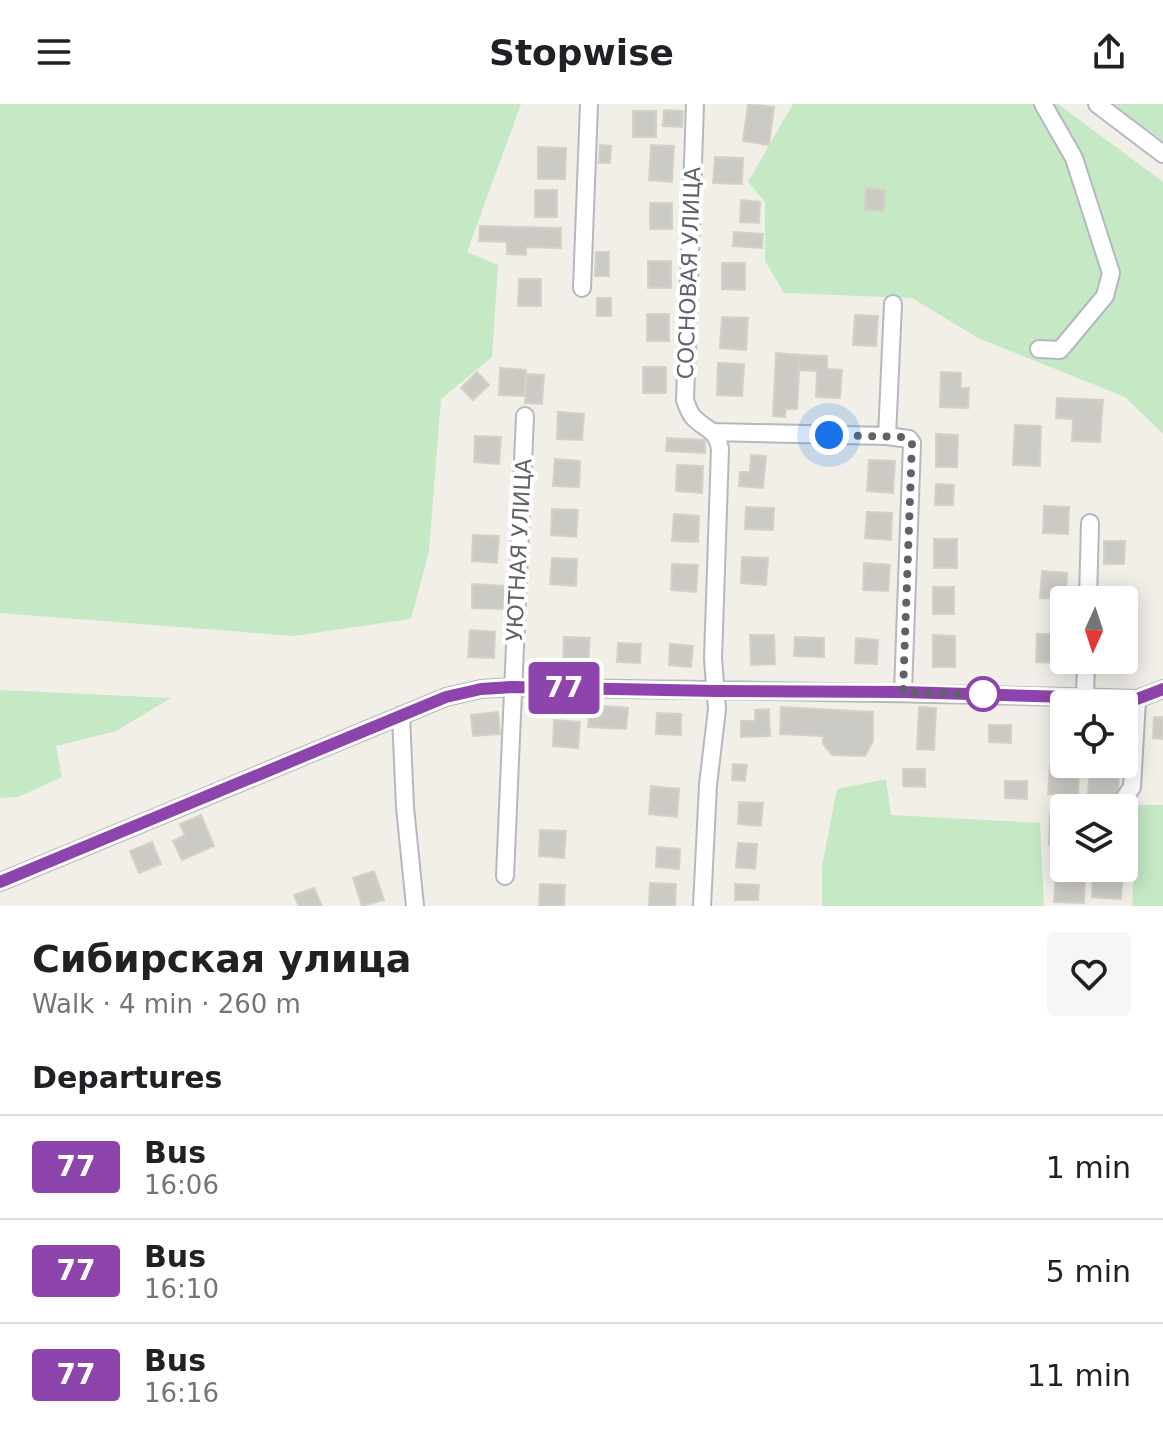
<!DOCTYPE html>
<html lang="en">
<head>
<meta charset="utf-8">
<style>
  :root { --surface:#fff; --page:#f6f6f6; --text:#202124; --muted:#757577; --line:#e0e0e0 }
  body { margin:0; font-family:"DejaVu Sans",sans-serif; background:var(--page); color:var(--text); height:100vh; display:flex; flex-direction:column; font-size:30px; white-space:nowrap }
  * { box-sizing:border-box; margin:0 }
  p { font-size:26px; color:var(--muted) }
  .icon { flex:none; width:44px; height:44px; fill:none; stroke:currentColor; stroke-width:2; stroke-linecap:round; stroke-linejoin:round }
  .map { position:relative; height:802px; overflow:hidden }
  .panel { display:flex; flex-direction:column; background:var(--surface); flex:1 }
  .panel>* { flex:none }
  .badge { padding:0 16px; border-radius:6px; font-size:28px; line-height:52px }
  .needle { width:52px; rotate:183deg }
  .tools { position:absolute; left:1050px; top:482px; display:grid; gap:16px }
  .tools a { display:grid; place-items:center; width:88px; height:88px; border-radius:8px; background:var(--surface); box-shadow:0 4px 20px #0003; font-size:40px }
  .you { position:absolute; width:40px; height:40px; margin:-20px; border:6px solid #fff; border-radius:50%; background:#1a73e8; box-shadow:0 0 0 12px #1a73e833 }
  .map>.badge { position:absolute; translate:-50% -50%; box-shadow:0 0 0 4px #fff }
  h2 { padding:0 32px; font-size:30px; line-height:72px }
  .round { display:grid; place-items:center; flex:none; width:84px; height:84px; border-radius:8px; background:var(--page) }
  .overview { display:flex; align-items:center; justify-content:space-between; height:136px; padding:0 32px }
  h1 { font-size:38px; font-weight:800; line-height:60px }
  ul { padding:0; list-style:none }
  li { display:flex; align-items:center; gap:24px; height:104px; padding:0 32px; border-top:2px solid var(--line) }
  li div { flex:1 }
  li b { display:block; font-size:30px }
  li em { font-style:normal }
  li .badge { min-width:88px; font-weight:700; text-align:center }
  header { display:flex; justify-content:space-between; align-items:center; height:104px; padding:0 32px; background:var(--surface); font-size:36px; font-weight:800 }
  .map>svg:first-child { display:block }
</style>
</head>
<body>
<header><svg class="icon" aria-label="menu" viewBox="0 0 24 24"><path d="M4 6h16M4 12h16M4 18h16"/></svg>Stopwise<svg class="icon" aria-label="share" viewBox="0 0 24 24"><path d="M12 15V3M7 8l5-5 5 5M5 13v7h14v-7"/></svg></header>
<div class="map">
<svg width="1163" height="802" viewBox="0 0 1163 802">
  <rect width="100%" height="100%" fill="#f1efe8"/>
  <path fill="#c5e8c5" d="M0,0H521L467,148L498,161L492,253L441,295L429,447L411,515L293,532L0,509Z
    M793,0H1058L1163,78V330L1125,293L978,234L912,194L784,189L765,157V98L748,78Z
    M1113,0H1163V37Z
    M0,586L171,594L116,627L56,642L62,673L18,693L0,694Z
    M886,675L891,711L1040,719L1044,802H822V762L837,685Z
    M1138,701H1163V802H1132Z"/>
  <path fill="#cccac5" stroke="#d6d1c6" stroke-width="2" d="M748,0L774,3L769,41L743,37Z
    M664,6L683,7L682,23L663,22Z
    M633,7H656V33H633Z
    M600,41L611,42L610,59H599Z
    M651,41L674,42L672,78L649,76Z
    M538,43L566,44L565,75H538Z
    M715,53L743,54L742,80L713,79Z
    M866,84L885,86L884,107L865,106Z
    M535,86H557V113H535Z
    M741,96L760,98L759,119L740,118Z
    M650,99H672V125H650Z
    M480,122L561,124V144L526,143V151L507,150V138L479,137Z
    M734,128L763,130L762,144L733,142Z
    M596,148H609V172H595Z
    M648,157H671V184H648Z
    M722,159H745V186L722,185Z
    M519,175H541V202H518Z
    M597,194H611V212H597Z
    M647,210H669V237H647Z
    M855,211L878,212L876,242L853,241Z
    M722,213L748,214L746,246L720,244Z
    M776,249L800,251L797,305H786L785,313L773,312Z
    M800,251L827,252V265L842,266L840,294L816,293L817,267L799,266Z
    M718,259L744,260L742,292L717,291Z
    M643,263H666V289H643Z
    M500,264L526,266L524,292L499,291Z
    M477,268L489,281L473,296L461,284Z
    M941,268L961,269V284H969L968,304L940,303Z
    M527,270L544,271L542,300L525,299Z
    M1057,294L1103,296L1100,338L1072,337L1073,315L1056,314Z
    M558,308L584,310L582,336L557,335Z
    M1015,321L1041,322L1040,362L1013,361Z
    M936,330L958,331L957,363H936Z
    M475,332L501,333L499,360L474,358Z
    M667,334L705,336V349L666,347Z
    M751,351L766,352L763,384L739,382L740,368H750Z
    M555,355L580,357L579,383L553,382Z
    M869,356L895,357L893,389L867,387Z
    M677,361L703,362L702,389L676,387Z
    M936,380L954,381L953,401H935Z
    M1044,402L1069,403L1068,430L1043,429Z
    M746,403L774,404L773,426L745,425Z
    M552,405L578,406L576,433L551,431Z
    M867,408L892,409L891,436L865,434Z
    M674,410L699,412L698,438L672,437Z
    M473,431L499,432L497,459L472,457Z
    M934,435H957V464H934Z
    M1104,437H1125L1124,460H1104Z
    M742,453L768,454L766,481L741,479Z
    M552,454L577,455L576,482L550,480Z
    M864,459L890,461L888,487L863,486Z
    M672,460L698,461L696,488L671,486Z
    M1042,467L1067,469L1066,495L1040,494Z
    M472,480L505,482L504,505L472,504Z
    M933,483H954V510H933Z
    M1124,524H1135L1134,554H1124Z
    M470,526L495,528L494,554L468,553Z
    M1037,530H1062L1061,559L1036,558Z
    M750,531H774L775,560L751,561Z
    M933,531L955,532V563H933Z
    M564,533L590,534L588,561L563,559Z
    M795,533L824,534V553L794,552Z
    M856,534L878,536L877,560L855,559Z
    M618,539L641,540L640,559L617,558Z
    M670,540L693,542L691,563L669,561Z
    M590,601L628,604L626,625L588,623Z
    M781,603L873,608V637L865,652L832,651L823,640V632L780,630Z
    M919,603L936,604L934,646L917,645Z
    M769,605L770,632L741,633V617H755V606Z
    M498,608L500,630L473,632L471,611Z
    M657,609L681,610V631L656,630Z
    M1154,613H1163V635L1153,634Z
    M554,616L580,618L578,644L553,642Z
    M989,621H1011V639L989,638Z
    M733,660L747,661L745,677L732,676Z
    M1050,661L1079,662L1078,691L1048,690Z
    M1090,662L1119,664L1118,693L1088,692Z
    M903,665H925V683L903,682Z
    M1005,677H1027V695L1005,694Z
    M651,682L679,685L677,713L649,710Z
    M739,698L763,699L761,722L738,720Z
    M201,711L214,742L182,756L173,737L185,731L180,720Z
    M1050,712H1064V742L1049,741Z
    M540,726L566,727L564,754L539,752Z
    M152,738L161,760L139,769L130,747Z
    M738,739L757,740L755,765L736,763Z
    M657,743L680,745L679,765L656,763Z
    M1093,764L1123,766L1121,795L1092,793Z
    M374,767L384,796L362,802L353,774Z
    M1056,768L1085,770L1084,799L1054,798Z
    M650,779L676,780L675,802H649Z
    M540,780L565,781L564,802H539Z
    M735,780L759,781L758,796H735Z
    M314,784L322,802H299L294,791Z"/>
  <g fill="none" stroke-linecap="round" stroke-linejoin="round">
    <defs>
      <path id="minor" d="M695,0L685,296C687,302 690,310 694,314C707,327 716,324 720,345L713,555L717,605L708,681L702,802
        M1097,0L1163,50
        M582,184L589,0
        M1039,245L1060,246L1105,192L1111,169L1074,54L1043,0
        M713,328L887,332L909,335L912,339L903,588
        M887,332L893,200
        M1088,496L1090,419
        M1085,594L1086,556
        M401,611L405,703L415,802
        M1118,704L1132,683L1137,595
        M505,772L525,312
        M0,778L446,593L481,585L512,583C720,587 929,588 1137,595L1163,585"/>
    </defs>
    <use href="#minor" stroke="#b5b8bc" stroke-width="20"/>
    <use href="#minor" stroke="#fff" stroke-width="16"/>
  </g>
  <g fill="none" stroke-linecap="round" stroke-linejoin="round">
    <defs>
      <path id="line" d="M0,778L446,593L481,585L512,583L716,587L903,588L1137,595L1163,585"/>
    </defs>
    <use href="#line" stroke="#fff" stroke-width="18"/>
    <use href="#line" stroke="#8e44ad" stroke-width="12"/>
    <path stroke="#5f6368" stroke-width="8" stroke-dasharray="0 14.4" d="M829,331L904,333L912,339L903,588L988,591L983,590"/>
  </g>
  <circle fill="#fff" stroke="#8e44ad" stroke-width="4" cx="983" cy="590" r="16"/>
  <g text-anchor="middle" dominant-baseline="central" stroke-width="8" stroke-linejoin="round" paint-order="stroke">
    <g font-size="22" fill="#5f6368" stroke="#fff">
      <text transform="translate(689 169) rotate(-88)">СОСНОВАЯ УЛИЦА</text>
      <text transform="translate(519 446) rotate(-87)">УЮТНАЯ УЛИЦА</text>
    </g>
  </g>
</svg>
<div class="tools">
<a><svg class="needle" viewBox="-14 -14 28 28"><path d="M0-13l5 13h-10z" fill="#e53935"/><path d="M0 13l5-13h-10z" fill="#757577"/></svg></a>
<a><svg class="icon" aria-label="locate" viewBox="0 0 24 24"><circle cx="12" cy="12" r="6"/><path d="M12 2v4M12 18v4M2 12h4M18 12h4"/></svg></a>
<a><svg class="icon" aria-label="layers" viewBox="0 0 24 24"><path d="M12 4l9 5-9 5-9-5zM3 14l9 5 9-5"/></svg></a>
</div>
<div class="you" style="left:829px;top:331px"></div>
<b class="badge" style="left:564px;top:584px;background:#8e44ad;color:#fff">77</b>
</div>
<section class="panel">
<div class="overview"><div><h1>Сибирская улица</h1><p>Walk · 4 min · 260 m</p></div><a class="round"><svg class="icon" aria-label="heart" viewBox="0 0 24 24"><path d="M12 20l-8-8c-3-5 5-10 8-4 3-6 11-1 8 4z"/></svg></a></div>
<h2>Departures</h2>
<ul>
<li><span class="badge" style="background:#8e44ad;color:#fff">77</span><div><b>Bus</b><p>16:06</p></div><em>1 min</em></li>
<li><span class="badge" style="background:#8e44ad;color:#fff">77</span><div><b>Bus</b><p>16:10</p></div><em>5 min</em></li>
<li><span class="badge" style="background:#8e44ad;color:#fff">77</span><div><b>Bus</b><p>16:16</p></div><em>11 min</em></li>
</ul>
</section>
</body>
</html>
